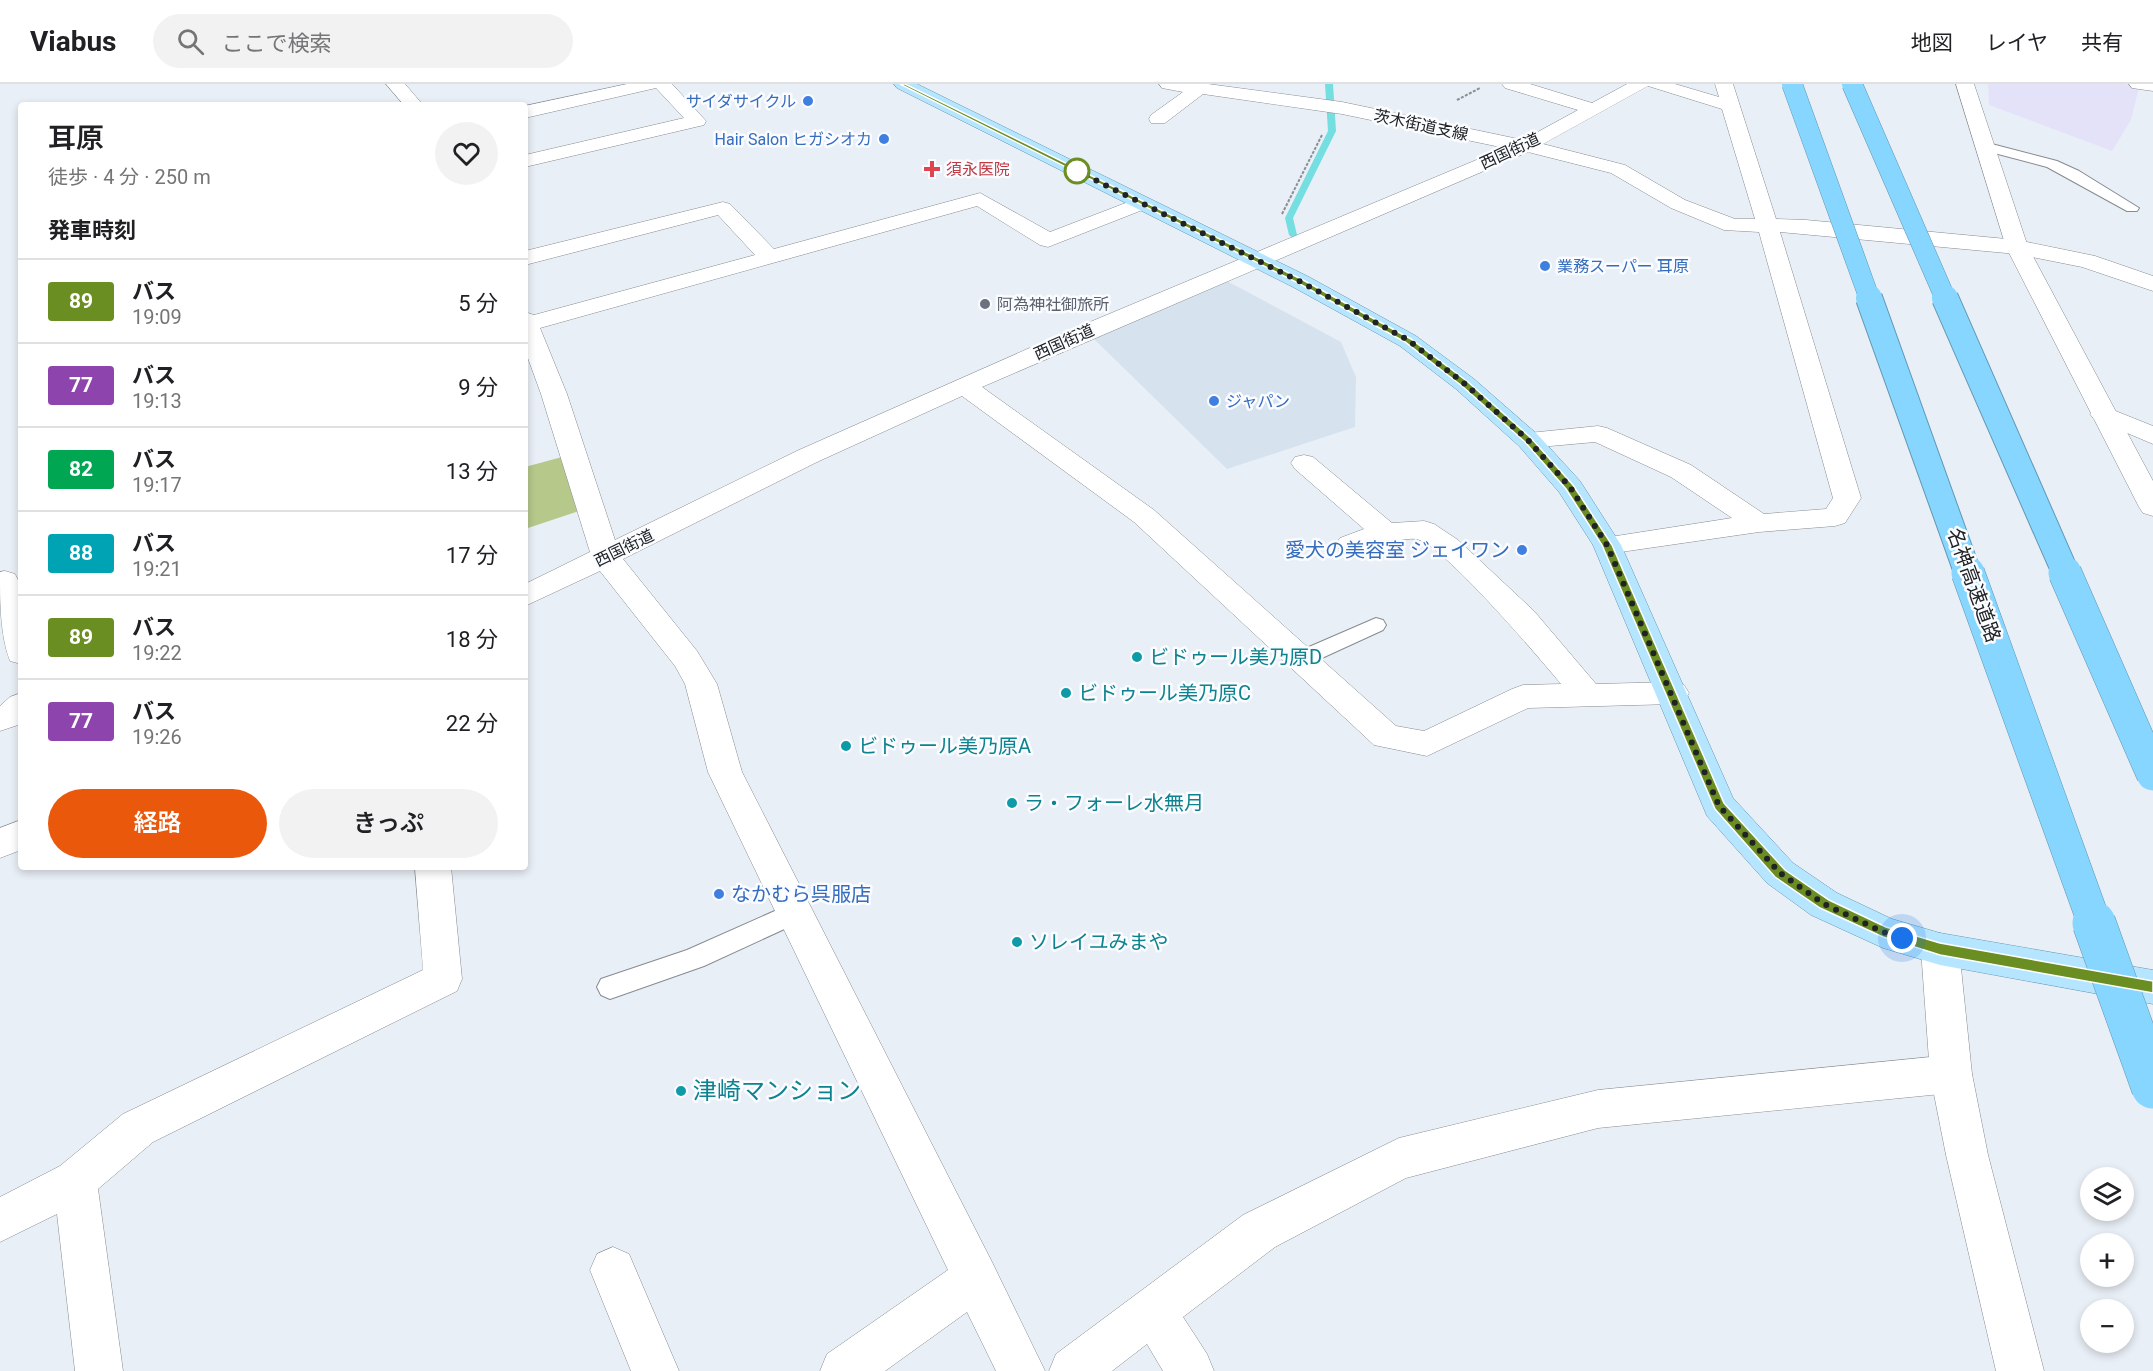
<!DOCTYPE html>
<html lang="ja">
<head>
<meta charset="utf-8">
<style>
  :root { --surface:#fff; --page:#f2f2f2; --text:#202124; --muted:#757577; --line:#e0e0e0; --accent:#ea580c }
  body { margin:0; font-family:Roboto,"Noto Sans JP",sans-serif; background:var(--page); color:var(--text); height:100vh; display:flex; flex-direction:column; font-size:22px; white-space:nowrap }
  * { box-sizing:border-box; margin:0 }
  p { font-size:20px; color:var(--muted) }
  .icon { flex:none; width:33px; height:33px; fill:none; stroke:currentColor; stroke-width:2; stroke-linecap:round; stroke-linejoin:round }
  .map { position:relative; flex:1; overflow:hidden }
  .side { position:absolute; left:18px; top:18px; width:510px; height:768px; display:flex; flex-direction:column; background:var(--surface); border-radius:6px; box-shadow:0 3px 9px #0003 }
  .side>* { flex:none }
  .badge { padding:0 12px; border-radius:4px; font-size:21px; line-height:39px }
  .fabs { position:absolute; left:2080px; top:1083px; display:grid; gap:12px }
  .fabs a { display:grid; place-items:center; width:54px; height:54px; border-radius:50%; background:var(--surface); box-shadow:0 3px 9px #0003; font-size:30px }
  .you { position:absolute; width:30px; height:30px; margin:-15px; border:4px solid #fff; border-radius:50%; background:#1a73e8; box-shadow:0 0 0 9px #1a73e833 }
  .map>.badge { position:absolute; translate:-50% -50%; box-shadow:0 0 0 3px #fff }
  h2 { padding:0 30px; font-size:22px; line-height:54px }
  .round { display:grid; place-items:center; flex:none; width:63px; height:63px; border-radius:32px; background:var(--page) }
  .overview { display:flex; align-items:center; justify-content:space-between; height:102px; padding:0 30px }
  h1 { font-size:28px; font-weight:600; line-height:45px }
  .primary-button { display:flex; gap:12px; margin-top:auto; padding:12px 30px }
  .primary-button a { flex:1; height:69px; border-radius:36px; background:var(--accent); color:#fff; font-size:24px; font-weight:600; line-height:69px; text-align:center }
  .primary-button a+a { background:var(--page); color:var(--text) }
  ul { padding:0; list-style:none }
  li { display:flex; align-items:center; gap:18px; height:84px; padding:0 30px; border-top:2px solid var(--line) }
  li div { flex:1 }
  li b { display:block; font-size:22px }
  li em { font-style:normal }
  li .badge { min-width:66px; font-weight:700; text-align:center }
  header { display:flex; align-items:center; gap:36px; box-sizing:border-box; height:84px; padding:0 30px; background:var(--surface); border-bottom:2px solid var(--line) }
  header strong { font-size:28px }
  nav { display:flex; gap:33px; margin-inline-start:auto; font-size:21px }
  .search { width:420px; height:54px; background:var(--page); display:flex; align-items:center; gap:15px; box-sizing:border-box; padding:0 21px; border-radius:33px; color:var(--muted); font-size:22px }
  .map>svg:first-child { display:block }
</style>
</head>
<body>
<header>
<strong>Viabus</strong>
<div class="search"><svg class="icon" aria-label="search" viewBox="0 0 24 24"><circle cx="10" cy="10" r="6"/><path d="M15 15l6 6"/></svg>ここで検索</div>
<nav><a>地図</a><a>レイヤ</a><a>共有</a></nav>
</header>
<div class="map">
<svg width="2153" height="1287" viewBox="0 0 2153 1287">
  <rect width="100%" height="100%" fill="#e9eff6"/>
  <path fill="#d7e2ef" d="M1225,196L1341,258L1356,293L1355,343L1227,385L1093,254Z"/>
  <path fill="#e4e2f8" d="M1988,0H2124L2139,3L2131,36L2112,67L1989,21Z"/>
  <path fill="#b7c88b" d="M562,373L579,427L525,445V383Z"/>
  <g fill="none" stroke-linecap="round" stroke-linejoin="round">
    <path fill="#74dee1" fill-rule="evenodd" d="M1325,0H1333L1336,47L1293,134L1297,151L1293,154L1289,151L1285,134L1328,47Z"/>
    <defs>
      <path id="lane" d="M1984,58L2057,77L2079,87L2139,124L2137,127H2127L2047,83L1979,65V59Z
        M1376,534L1383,536L1386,541L1383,546L1311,579L1303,581L1295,579L1292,574L1295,569Z
        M795,818L804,822L808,829L804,836L704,882L610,915L601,911L597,903L601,895L687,866Z"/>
      <path id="street" d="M386,0H405L423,21H404Z
        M627,0H672L706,37L704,41L525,83V71L684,34L656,4L525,34V22Z
        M1159,0H1208L1342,18L1523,56L1578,26L1505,4L1502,0H1530L1592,19L1627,0H1675L1719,13L1715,0H1733L1776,135L1806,136L2017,156L2095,172L2153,192V207L2082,183L2017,170L1780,148L1861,414L1845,439L1835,442L1759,448L1607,470L1597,467L1593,461L1597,455L1732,434L1671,393L1595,358L1528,364L1519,362L1515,356L1519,350L1598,342L1607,344L1691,381L1764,430L1826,425L1833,414L1759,148L1724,146L1671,124L1611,89L1528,68L982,303L1154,426L1396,642L1424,647L1512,605L1523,601L1561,600C1541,576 1441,458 1416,455C1389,453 1363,473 1340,466L1336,460L1340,454L1364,445L1295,385L1291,379L1295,373L1304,371L1313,373L1392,439L1424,437L1434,440L1458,456L1534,527L1596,600L1673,598L1684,601L1689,609L1684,617L1673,620L1528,624L1427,672L1374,661L1134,438L962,312L817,378L623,475L697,567L717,600L742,688L992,1178L1045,1287H996L967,1228L885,1287H820L827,1270L948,1186L708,688L685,600L675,582L600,487L525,522V500L590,468L541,310L525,266V228L534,231L755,171L718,131L525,181V167L723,118L730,120L774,165L980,109L1050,148L1136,115H1150L1153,119L1150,123L1048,163L1040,161L977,122L540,244L567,310L615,456L799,366L1059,251L1505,64L1342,30L1203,10L1165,39H1151L1149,35L1151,31L1183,8L1162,4ZM1648,2L1722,25L1755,135H1735L1685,116L1625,81L1543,60Z
        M2129,0H2153V7L2132,4Z
        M2103,322L2153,342V360L2094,335L2090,330L2094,325Z
        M5,487L15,490L21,502V580L10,577C0,551 0,517 0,488Z
        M21,609V640L0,647V622L10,613Z
        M21,736V766L0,774V744Z
        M415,783H451L462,895L457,907L153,1058L98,1105L123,1287H75L57,1130L0,1158V1113L60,1082L123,1030L423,886Z
        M1951,971L1966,977L1972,990L1966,1003L1951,1009L1598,1044L1406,1094L1275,1163L1183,1233L1207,1270L1214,1287H1163L1147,1260L1112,1287H1049L1056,1270L1243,1131L1399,1054L1598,1006Z
        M613,1163L629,1170L679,1287H631L590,1186L597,1170Z"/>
      <path id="secondary" d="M1956,0H1974L2028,163L2153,397V432L2143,429L2139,423L2006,163Z
        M1940,849L1953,854L1959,865L1972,990L1988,1071L2044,1287H1996L1946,1071L1930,990L1921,865L1927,854Z"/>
      <path id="primary" d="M894,0H917L1309,193L1416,252L1474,295L1537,350L1580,397L1621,461L1733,714L1793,779L1837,809L1892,835L1940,849L2153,886V920L1940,881L1883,864L1811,831L1767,799L1707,732L1593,461L1559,408L1519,362L1456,305L1400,262L1293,203L897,4Z"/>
    </defs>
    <use href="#lane" stroke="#868b92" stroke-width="2"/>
    <use href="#street" stroke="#868b92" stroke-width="1"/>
    <use href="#secondary" stroke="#868b92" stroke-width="1"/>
    <use href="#primary" stroke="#6297b2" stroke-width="1"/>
    <path stroke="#8b8f94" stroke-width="2" stroke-dasharray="3 1.5" stroke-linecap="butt" d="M1457,16L1480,4
      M1282,130L1322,51"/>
    <use href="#lane" fill="#fff" fill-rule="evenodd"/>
    <use href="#street" fill="#fff" fill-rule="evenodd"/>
    <use href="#secondary" fill="#fff" fill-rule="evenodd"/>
    <use href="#primary" fill="#b6e6ff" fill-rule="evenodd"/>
    <defs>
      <path id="highway-bridge-far3" d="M1792,0L1870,216
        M1852,0L1946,216"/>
      <path id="highway-bridge-far2" d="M1869,214L1968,490
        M1945,214L2066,490"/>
      <path id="highway-bridge-far1" d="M1968,489L2095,841
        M2065,489L2153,690"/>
      <path id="highway-bridge" d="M2094,839L2153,1003"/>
    </defs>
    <use href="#highway-bridge-far3" stroke="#6297b2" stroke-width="21" stroke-linecap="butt"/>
    <use href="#highway-bridge-far2" stroke="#6297b2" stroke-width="28" stroke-linecap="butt"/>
    <use href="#highway-bridge-far1" stroke="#6297b2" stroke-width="34" stroke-linecap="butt"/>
    <use href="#highway-bridge" stroke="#6297b2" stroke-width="44" stroke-linecap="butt"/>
    <use href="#highway-bridge-far3" stroke="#86d6ff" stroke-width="20"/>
    <use href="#highway-bridge-far2" stroke="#86d6ff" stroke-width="26"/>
    <use href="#highway-bridge-far1" stroke="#86d6ff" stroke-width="33"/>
    <use href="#highway-bridge" stroke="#86d6ff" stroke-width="43"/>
  </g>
  <path fill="#6b8e23" stroke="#fff" stroke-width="1.5" d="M900,0H905L1303,196L1411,255L1468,298L1531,354L1573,401L1612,461L1724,719L1785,786L1829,816L1886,843L1940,859L2153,897V909L1940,871L1883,853L1820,824L1775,793L1715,725L1602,461L1566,405L1525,358L1462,302L1405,258L1298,199Z"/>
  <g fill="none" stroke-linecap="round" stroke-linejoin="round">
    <path stroke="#202224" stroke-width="6" stroke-dasharray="0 10.8" d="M1077,87L1301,198L1408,256L1465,300L1528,356L1570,403L1607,461L1719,722L1780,789L1824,820L1883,848L1902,854"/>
  </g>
  <g fill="#3f7fe0" stroke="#fafcff" stroke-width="2">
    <circle cx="808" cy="17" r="6"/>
    <circle cx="884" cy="55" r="6"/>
    <circle cx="1545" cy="182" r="6"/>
    <circle cx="1214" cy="317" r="6"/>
    <circle cx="1522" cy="466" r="6"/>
    <circle cx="719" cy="810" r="6"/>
  </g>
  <path fill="#e0444e" stroke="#fafcff" stroke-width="2" d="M929 76h6v6h6v6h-6v6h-6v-6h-6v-6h6z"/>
  <circle fill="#fff" stroke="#6b8e23" stroke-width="3" cx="1077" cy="87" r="12"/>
  <circle fill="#6b7280" stroke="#fafcff" stroke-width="2" cx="985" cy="220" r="6"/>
  <g fill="#0f9aa8" stroke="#fafcff" stroke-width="2">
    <circle cx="1137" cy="573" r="6"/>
    <circle cx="1066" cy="609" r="6"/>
    <circle cx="846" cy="662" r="6"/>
    <circle cx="1012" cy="719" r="6"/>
    <circle cx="1017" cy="858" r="6"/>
    <circle cx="681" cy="1007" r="6"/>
  </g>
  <g text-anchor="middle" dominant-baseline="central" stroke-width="5" stroke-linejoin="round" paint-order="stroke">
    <g font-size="16" fill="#366cbe" stroke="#fafcff" text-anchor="end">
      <text x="796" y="17">サイダサイクル</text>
      <text x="872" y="55">Hair Salon ヒガシオカ</text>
      <text x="1557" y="182" text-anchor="start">業務スーパー 耳原</text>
      <text x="1226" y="317" text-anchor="start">ジャパン</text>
    </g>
    <g font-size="16" fill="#202224" stroke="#fafcff">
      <text transform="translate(1421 41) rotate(12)">茨木街道支線</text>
      <text transform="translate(1510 67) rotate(-25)">西国街道</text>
      <text transform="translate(1064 258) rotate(-24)">西国街道</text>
      <text transform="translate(624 464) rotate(-26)">西国街道</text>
    </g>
    <g font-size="16" fill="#be3a42" stroke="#fafcff" text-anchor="start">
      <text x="946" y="85">須永医院</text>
    </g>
    <g font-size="16" fill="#5b616d" stroke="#fafcff" text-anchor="start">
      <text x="997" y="220">阿為神社御旅所</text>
    </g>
    <g font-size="20" fill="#366cbe" stroke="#fafcff" text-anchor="end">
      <text x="1510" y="466">愛犬の美容室 ジェイワン</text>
      <text x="731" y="810" text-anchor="start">なかむら呉服店</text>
    </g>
    <g font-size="20" fill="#202224" stroke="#fafcff">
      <text transform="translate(1974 501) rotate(70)">名神高速道路</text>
    </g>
    <g font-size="20" fill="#0d838f" stroke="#fafcff" text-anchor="start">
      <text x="1149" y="573">ビドゥール美乃原D</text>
      <text x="1078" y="609">ビドゥール美乃原C</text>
      <text x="858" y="662">ビドゥール美乃原A</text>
      <text x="1024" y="719">ラ・フォーレ水無月</text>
      <text x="1029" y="858">ソレイユみまや</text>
    </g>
    <g font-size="24" fill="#0d838f" stroke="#fafcff" text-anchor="start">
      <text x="693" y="1007">津崎マンション</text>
    </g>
  </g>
</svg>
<div class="fabs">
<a><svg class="icon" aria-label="layers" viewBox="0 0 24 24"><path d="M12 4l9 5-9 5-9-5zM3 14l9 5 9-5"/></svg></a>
<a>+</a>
<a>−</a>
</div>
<div class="you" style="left:1902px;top:854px"></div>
<section class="side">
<div class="overview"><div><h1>耳原</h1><p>徒歩 · 4 分 · 250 m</p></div><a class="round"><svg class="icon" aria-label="heart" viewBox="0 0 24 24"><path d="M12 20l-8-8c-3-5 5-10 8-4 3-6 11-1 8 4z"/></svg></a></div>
<h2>発車時刻</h2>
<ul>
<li><span class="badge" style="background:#6b8e23;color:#fff">89</span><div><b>バス</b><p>19:09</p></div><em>5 分</em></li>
<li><span class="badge" style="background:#8e44ad;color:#fff">77</span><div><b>バス</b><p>19:13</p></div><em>9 分</em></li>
<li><span class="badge" style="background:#00a651;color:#fff">82</span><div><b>バス</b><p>19:17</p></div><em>13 分</em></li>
<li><span class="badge" style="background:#00a3b4;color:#fff">88</span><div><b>バス</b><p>19:21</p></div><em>17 分</em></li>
<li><span class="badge" style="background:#6b8e23;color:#fff">89</span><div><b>バス</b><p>19:22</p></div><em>18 分</em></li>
<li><span class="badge" style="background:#8e44ad;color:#fff">77</span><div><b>バス</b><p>19:26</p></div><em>22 分</em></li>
</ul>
<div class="primary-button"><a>経路</a><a>きっぷ</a></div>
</section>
</div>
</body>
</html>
